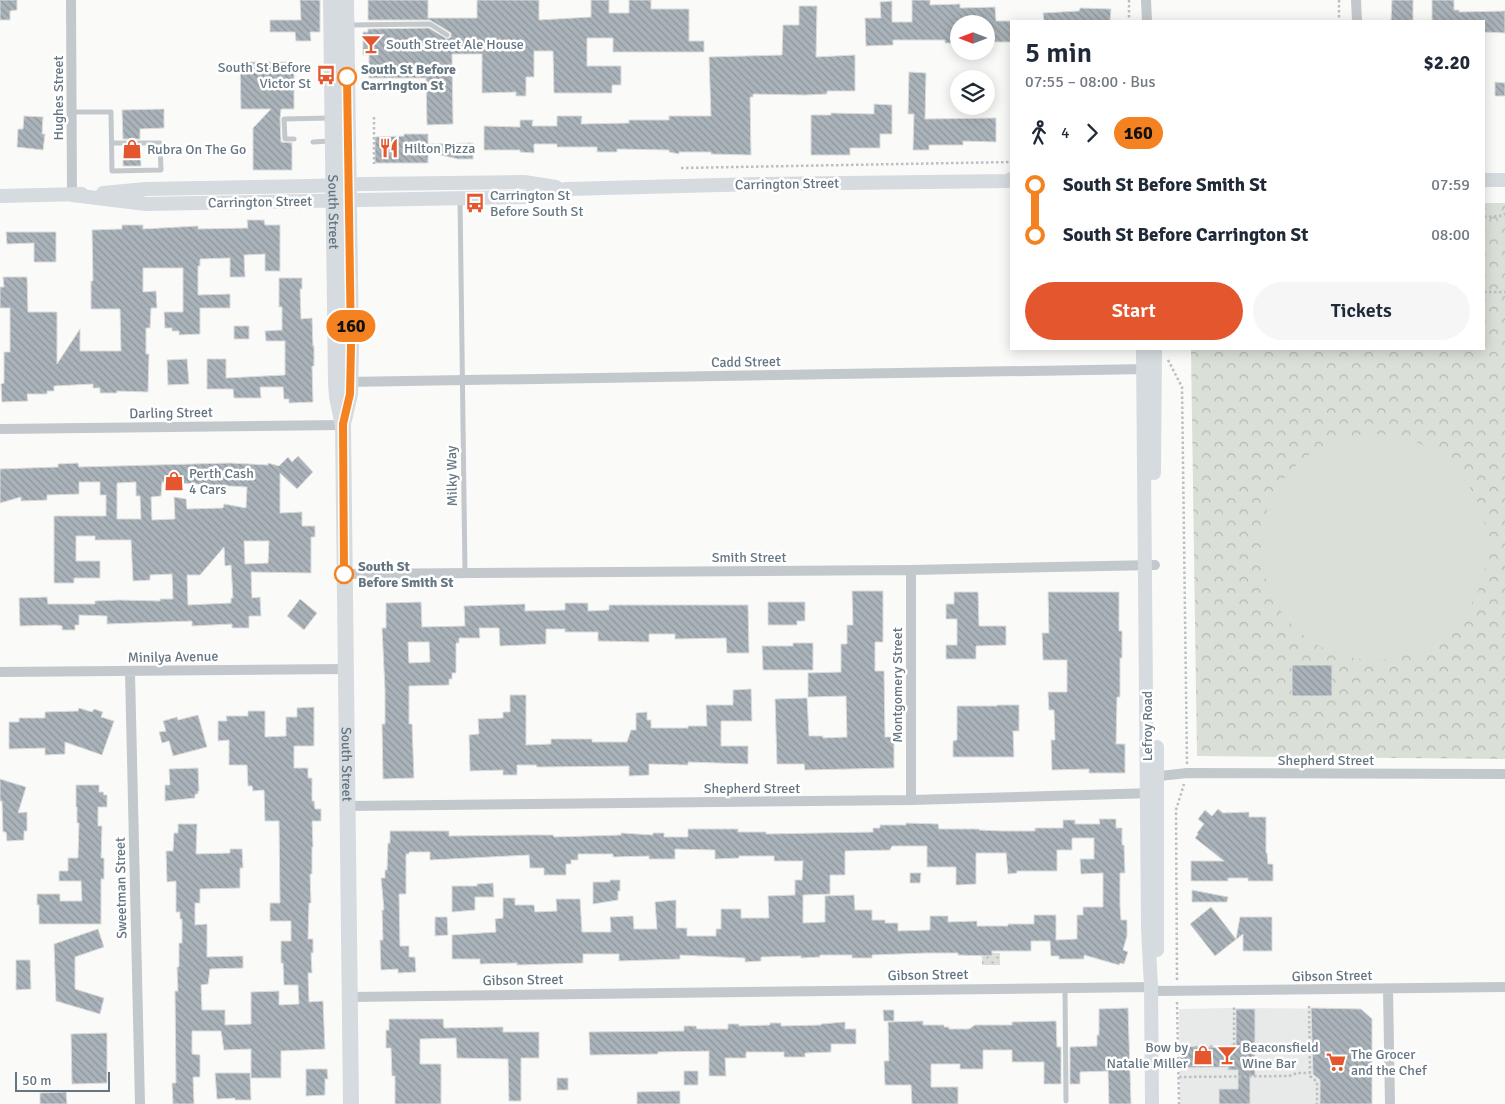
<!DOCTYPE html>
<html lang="en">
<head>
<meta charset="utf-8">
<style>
  :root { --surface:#fff; --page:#f6f6f7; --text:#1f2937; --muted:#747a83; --accent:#e4572e }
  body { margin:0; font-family:Signika,sans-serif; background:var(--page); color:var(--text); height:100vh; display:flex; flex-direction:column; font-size:19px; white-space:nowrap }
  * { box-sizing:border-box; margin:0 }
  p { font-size:16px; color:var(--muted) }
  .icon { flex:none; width:28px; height:28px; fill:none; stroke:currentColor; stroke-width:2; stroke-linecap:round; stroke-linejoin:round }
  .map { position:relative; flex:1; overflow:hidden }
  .drawer { position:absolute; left:1010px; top:20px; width:475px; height:330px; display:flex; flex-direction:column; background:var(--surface); border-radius:0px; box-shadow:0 2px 12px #0003 }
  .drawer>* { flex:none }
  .badge { padding:0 10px; border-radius:16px; font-size:18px; line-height:32px }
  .needle { width:32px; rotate:270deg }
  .buttons { position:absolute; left:950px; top:15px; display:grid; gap:10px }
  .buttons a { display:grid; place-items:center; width:45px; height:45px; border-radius:50%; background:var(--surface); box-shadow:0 2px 12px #0003; font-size:25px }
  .scale { position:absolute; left:15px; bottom:12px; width:95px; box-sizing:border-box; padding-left:5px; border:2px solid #657683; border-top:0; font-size:14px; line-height:18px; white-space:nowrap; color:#657683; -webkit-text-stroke:4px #fff; paint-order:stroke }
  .map>.badge { position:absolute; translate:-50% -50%; box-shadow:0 0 0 2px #fff }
  .legs { display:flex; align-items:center; gap:8px; height:55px; padding:0 15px; font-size:16px }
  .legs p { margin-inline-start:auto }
  .headline { display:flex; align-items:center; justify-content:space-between; height:85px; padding:0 15px }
  h1 { font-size:28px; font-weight:600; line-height:38px }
  .button { display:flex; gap:10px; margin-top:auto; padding:10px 15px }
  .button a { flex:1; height:58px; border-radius:30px; background:var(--accent); color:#fff; font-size:20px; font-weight:600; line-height:58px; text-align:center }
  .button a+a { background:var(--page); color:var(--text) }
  ul { padding:0 15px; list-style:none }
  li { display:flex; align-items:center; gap:18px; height:50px; font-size:19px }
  li i { display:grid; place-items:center; width:8px; height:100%; margin:0 6px; background:currentColor }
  li i::after { content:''; width:12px; height:12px; margin:-6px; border:4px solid; border-radius:50%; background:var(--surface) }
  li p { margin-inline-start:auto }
  li:first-child i { background:linear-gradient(#0000 50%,currentColor 0) }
  li:last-child i { background:linear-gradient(currentColor 50%,#0000 0) }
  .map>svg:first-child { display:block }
</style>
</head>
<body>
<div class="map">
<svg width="1505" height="1104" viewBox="0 0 1505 1104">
  <defs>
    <pattern id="grass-dots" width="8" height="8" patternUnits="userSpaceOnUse" patternTransform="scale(1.25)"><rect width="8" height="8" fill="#dadfd7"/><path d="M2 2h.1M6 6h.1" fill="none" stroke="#b4b9b4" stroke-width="1.8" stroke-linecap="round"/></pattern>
    <pattern id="park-crowns" width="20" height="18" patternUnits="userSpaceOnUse" patternTransform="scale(1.25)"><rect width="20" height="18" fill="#dadfd7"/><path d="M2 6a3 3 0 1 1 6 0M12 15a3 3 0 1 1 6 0" fill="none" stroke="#b4b9b4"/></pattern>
    <pattern id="building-back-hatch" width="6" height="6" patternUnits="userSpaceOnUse" patternTransform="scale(1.25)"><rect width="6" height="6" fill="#aab3b9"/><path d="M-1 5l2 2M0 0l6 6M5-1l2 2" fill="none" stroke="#8e969c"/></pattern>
  </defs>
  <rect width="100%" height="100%" fill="#fafaf8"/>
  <path fill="#e8e9e9" d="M1232,1008L1361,1009L1372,1019V1104H1180L1179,1009Z"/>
  <path fill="url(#grass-dots)" d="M992,953H1000V965H982V956H992Z"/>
  <path fill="url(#park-crowns)" d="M1484,203H1505V759L1197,756L1191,349H1484Z"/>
  <path fill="#dadfd7" d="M1261 547a113 113 0 1 1 226 0a113 113 0 1 1-226 0Z"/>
  <path fill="url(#building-back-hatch)" stroke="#dcdcda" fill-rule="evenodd" d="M0,0H17V10L10,11V20H0Z
    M300,0H320V32H310L311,41H296L295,32H270V20H301Z
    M368,0H428V18H477V0H539V20L591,17V0H609V13H629V0H651V9H689V41H704V52H613V38H587V66H621V85H612V93H554L553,51H534V77H526V96H516V92L482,93V54H452L453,124L427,125L426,78H369V55H363V32H368V29L429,28L447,39L451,37V33L430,20H368Z
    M912,0H930V5L960,4V8L995,7L996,21H1011V42H986V24H959V43H945V40H893V45L866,46L865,18H881L880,2L892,1V22H912Z
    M1392,0H1413V21H1391Z
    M1432,0H1454V10H1459V12L1505,11V33L1484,32V21H1432Z
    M799,6H817L816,57L855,55V91H827V94L805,95L753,94V97H750L751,155L711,154V152H679V154L669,152V150L617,149V152H597V147H557V144H534V153L520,152V150H484V126L520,127V120H533L532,126H557V116H582L581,124L629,123V120H669V116H711L709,57L782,55L783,25H799Z
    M1080,8L1111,9L1110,21H1044L1043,13L1079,11Z
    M240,62H294V109H281L280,119L281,142L292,143V170H253V128L271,109H241Z
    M909,72L926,73L925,119L996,118V142L963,141V145H929V150H913L914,114H908Z
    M1495,82L1505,83V96H1495Z
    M874,104L892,105V134H880V148H850V155H811V115H831V113L874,114Z
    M164,109V128L140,129V139H123L122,110Z
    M24,116L43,117L42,134H45L43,150L17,147L18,129H23Z
    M404,134H428V144L473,143V159H458L428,152V163H375V137L404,136Z
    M123,147H140L141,166H123Z
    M247,220H264L265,225H280V271H265V254L244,255L245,277H230V258L200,259V266H198V295L230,294V308H200V334L179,335V331H172V328H165L164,312H183V268H143V292L156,291L157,308H151L150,328H146V354H149L148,392L117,391V393H100V388H93V384L54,386V391H47V394H27L28,401L2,402L1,384L4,383V352H10V308H0V287H4L3,277H27L28,312H57V364L80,329V351H121L120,309H91V281H93L92,230L122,229V225H143V229L198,226V229L248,228Z
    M6,232H56V262H34V243L7,244Z
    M279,278H302V289H300L301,319L312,318L313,346H314V366H312L313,402L289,403V399H284L283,387H260L261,398H234L233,389H207V359H226V378L285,375V341H266L265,331L282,330V307H279Z
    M234,326H249V339H234Z
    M187,359L189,384L168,385L167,360Z
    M298,456L313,472L297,489L280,473V513L302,512V526H315V537H311V573L251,572L252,598L260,597L261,616H249V628H232V624L192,626V621L107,624V616L79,615V625H75V630H62V626L56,625L20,626L19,598L47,597L48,604H95V601L119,600L160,601V599H173L172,574L150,575V580L133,581L131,540H95V536H76V561H100V578H74V583H54V516H106V495H100V482H79V494L47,495V500L21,501V497L0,503V469L58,467V464L78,463L79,467L230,463L268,465V463L279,466L288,457L292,462ZM136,482V496H140L141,519H117V483ZM162,482L247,487L246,508L224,504L223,508L187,509L186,499L174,497L175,519L152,520L151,497L161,496ZM244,541H269L268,563L245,564ZM224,547L225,566L231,565L233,598H231V603L188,605L187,575H200Z
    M852,591H883V642H875V671H884L885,737H894V768L805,770L804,764H777L775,699L807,698L809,736H823V738L847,737L846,696L808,697V673L841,672V644H847V625H853Z
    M954,592H978L979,626H1006V645L976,646V659H946V645H957V619H946V604H954Z
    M1048,592H1119V631H1122V658H1120V697H1117L1116,744H1125V773H1089V769L1052,770L1051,740H1055L1054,710H1049L1048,692H1067V660H1043L1042,633H1049Z
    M300,599L317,613L304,630L287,616Z
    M421,602L422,627L465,626L464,606L525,604V611L565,610V603H588V611L609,610V605H748L749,653H727L726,638L675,639V634H649V642L598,641V632H565V629H546V644L500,646L499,628H479L480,638H459V643H456V673H452V679H449V685L409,686V724H412L414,778L383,779L382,724H385V690L382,628H386V603ZM408,642H429L430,662L409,663Z
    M768,602H805V621H797V625H768Z
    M793,643H813V670H763L762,646H793Z
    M1292,665H1332V696H1292Z
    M751,689L752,721H721V746H748V764L688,762V765L649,764V775L629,776V766L537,767L536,765H517V775H503V770L470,771L469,735L479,734L478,719L503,718V712H510V695H526V745L551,744V739H592V742H627L631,730H636V713L647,712V720H651V728H688V726H707L706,705H733V690Z
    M997,705H1019V731H1013L1014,757H953V741L957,740V706H997Z
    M314,707V746H294V768H308V778H312V801H314L315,809H321V821H312L313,847H312V874H310L311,903H309L308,939H313V953H311L312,973H308L309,1002L323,1001L325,1049L281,1051V1078H251V1049L224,1050L221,1031H192V1054L200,1055V1077H193L194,1104H173L172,1083H176L175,991H178L177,967H179V943H182V919H180V912H176V881L167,882L166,851H173L174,833H178V824H197L196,854L230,853V849H242L243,868H240V888L200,889V903H195V925L207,924V957L243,956V968L210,969L208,984L201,985L202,1010H225V1025L251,1024V992L279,991V1005L299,1004L298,985H284L283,963H281V941H291V921H270V903H280L279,821H265L264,790L253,791L252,786H248L247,765H229V740L218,741V721H227L226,716H248V711H265V737L286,736V717H297V708Z
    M79,708L92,712L94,709L103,712L101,717L114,721L102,755L65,742V754L45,755V748L9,749V722H19V718H45V712L78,711Z
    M198,715L207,747L173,756L169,741L162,743L159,732L166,731L163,721L177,717L178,720Z
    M198,768L199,791H198V794H195V798L165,801V785H170L169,769Z
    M0,779L26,787L18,813L27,812V831H24V840L7,841L6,832H3L2,801H0Z
    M76,785H99V792H103L104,795H107V807H98V826H102L101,858H104V879H101V924H39V905H37V894H60V901H82L81,881H59V871H68V858H78L79,823H77V807H76Z
    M1218,809L1223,813L1249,812V817H1266V853H1267L1268,864H1273V881H1248V878H1228V881H1191V861H1224L1195,838L1198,834L1197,833L1204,824L1198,819L1205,810L1212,816Z
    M1099,819H1116V828H1122V845H1124L1125,873H1120V906L1121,920H1127V936L1123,950L1128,952L1124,964L1120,963L1119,965L1084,955V959H1059V956H1051L1050,941H1031V951H992V956L958,955V953H926L872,955V958H852V955H820V957L801,958V956L761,957V961L745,962V958L680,955V959L619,961V954H583V963L517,965V963L480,964V959H452V935L496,932L495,919L503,918V898H515V905H534L535,912L557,911L556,899H580L582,932H611L610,917L633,916L634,929H657L655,902L676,900V928H687V936H716V929H721V909H741V918H769L768,896L795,895V880H802L803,861H774V856H739V858L715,859V850L675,849V859H649V856L613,857V854H578V860H571V864H566V875H544V868H530L529,855L430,860V852H409V854H406V894H399L400,946H409V957H415L416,972L398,973V969L381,970L380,940H383L382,910H384L381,878H385V870H387L388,843H390V831H449V836L527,835H553L554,837L621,835V833L653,835V833H664V837H688V829H738V832H766V834L873,832V828H880V825H906V823L938,824L939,829H979V830L1002,831H1035V828H1063V820H1075V824H1100ZM1072,838H1094V859H1080L1081,874L1103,873V907H1083V915H1077V939L1056,940V915H1034V924H1008V926H977V921L948,922V916H930V930L898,931V923H885V920H872V910H855L854,895L825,896V922L803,923V895L830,894V875H845V851L890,850L892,846H927V867H956V885L976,884V853H1006L1008,874L1017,873V871H1057V850H1072Z
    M910,873H921L920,883H910Z
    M610,880H620V891H618V900L593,904V882H610Z
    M493,883L494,897H475V910L452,912V886H477V884Z
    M1192,890L1228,897L1227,902H1192Z
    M1211,907L1236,939L1240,917H1272V951H1243V934L1215,956L1190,924Z
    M435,917H447L448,935L435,936Z
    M98,929L104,947L75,957V989L104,998L100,1014L56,1001L54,944Z
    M16,960H30L31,989L16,990Z
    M1128,1008L1131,1104H1109L1108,1071L1080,1072V1084H1070V1047L1097,1046V1035H1099V1009Z
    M1311,1008L1361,1009L1372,1019V1104H1320V1080L1313,1074Z
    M1236,1009H1255V1076H1250V1104H1219V1089H1238V1070H1228V1067L1180,1068V1046L1236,1048Z
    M883,1010H894V1021H884Z
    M389,1019H443L444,1028L503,1027V1032H539V1058H521V1101H509L508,1059L457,1058L456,1038L420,1039V1064H441V1104H395V1076H392L391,1048H386V1030H389Z
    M923,1021V1025H944V1027H949V1029H969L975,1025H1012V1022L1056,1021L1057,1047H1061V1084H1044V1062H1012V1050H983V1069H960V1064H931V1087H958V1104H912L911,1085H885L884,1061H889L888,1022Z
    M845,1022V1029H856V1044H831V1052L805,1053V1057H784V1052H746V1058H725L726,1076H709V1051L658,1052V1054L590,1055L589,1032L684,1031V1026H696L697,1029H728V1024H739V1026L770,1025V1023H781V1026L821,1025V1024Z
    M107,1033V1083L72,1084L71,1034Z
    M306,1069H327L328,1079H325V1095L306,1096Z
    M684,1071H698V1085H684Z
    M215,1073H250L251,1100H235V1098L217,1099Z
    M557,1078H568V1090H557Z
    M680,1091V1104H637V1092Z
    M66,1092L67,1104H40V1093Z"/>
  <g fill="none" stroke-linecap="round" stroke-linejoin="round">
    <path stroke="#bbbfc2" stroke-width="2.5" stroke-dasharray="2.5 2.5" stroke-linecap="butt" d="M1129,0V21
      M1339,0V21
      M374,117V164
      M681,168L1011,162
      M1484,217L1500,216L1505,214
      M1484,292H1505
      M1168,360L1182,387L1187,764
      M1177,980L1176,810L1184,784
      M1177,1002L1179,1104
      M1309,1006L1310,1076L1317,1082V1104
      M1195,1047L1234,1046V1007
      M1179,1077L1289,1076L1297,1073H1310"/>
    <path stroke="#c3c8cc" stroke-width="5" d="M349,25L430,24L447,35
      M72,112H111L112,171L161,170L160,143H112
      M294,139H285L284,119L329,118
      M313,142L330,141
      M460,199L465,572
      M1065,988L1066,1101"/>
    <path stroke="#c3c8cc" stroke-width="10" d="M71,0L72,195
      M1146,0L1147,21
      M1356,0L1357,21
      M346,382L1149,369
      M0,429L343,425
      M344,574L911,570L1155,565
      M0,672L345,669
      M130,672L140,1104
      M1151,777L1187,773L1505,774
      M911,800V570
      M347,806L911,800L1154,793
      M1388,989L1390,1104
      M350,997L1151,987L1157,991L1505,987"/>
    <path stroke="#d6dbdf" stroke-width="14" d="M1484,180H1505
      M103,193L146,189L310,186L365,184L524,182L556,187
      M72,195L146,204L525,197L567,189L759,184L1008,181L1011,179
      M0,196L82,194
      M1143,349L1148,928L1151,987L1152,1104
      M1154,473L1155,349
      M1157,747V950"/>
    <g stroke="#d6dbdf" stroke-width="16">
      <path id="s1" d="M331,0L336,383L337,397L343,425L351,1104"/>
      <path d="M344,420L350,394L351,346L346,0"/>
    </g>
  </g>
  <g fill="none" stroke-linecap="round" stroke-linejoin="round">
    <defs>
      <path id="line-1" d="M344,574L343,424L350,394L351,346L347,77"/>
    </defs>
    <use href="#line-1" stroke="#fff" stroke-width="11"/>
    <use href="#line-1" stroke="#f58220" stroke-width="8"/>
  </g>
  <defs>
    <symbol id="bar-bare" viewBox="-9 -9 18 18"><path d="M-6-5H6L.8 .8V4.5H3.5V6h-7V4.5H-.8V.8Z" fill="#e4572e" stroke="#fff" stroke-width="2.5" paint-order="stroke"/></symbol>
    <symbol id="bus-bare" viewBox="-9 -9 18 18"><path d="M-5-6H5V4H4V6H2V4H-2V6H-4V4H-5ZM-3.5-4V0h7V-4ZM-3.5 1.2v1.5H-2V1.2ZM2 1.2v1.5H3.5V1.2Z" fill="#e4572e" stroke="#fff" stroke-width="2.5" paint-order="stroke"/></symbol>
    <symbol id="restaurant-bare" viewBox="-9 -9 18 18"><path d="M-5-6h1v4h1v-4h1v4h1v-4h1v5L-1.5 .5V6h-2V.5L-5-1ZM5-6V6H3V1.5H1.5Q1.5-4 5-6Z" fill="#e4572e" stroke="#fff" stroke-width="2.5" paint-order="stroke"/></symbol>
    <symbol id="shop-bare" viewBox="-9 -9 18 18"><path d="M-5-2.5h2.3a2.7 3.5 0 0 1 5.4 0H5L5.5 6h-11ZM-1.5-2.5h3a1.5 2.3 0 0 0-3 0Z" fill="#e4572e" stroke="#fff" stroke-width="2.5" paint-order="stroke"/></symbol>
    <symbol id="supermarket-bare" viewBox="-9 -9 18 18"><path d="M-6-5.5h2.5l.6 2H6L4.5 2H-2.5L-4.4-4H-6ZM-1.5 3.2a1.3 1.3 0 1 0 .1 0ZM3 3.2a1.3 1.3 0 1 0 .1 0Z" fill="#e4572e" stroke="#fff" stroke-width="2.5" paint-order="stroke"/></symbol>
  </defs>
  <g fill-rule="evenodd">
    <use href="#bar-bare" x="357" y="30" width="28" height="28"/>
    <use href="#bus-bare" x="312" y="61" width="28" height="28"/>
    <use href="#restaurant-bare" x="375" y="134" width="28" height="28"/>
    <use href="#shop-bare" x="118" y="135" width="28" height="28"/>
    <use href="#bus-bare" x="461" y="189" width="28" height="28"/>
    <use href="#shop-bare" x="160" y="467" width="28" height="28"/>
    <use href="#shop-bare" x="1189" y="1041" width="28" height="28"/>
    <use href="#bar-bare" x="1213" y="1041" width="28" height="28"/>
    <use href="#supermarket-bare" x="1322" y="1048" width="28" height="28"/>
  </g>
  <g fill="#fff" stroke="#f58220" stroke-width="2.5">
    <circle cx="347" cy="77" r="9"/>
    <circle cx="344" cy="574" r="9"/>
  </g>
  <g text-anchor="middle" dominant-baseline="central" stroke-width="5" stroke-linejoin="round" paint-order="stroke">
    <g font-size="14" fill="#657683" stroke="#fff" text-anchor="start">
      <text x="386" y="44">South Street Ale House</text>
      <text x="311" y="67" text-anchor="end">South St Before<tspan x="311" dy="16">Victor St</tspan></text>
      <text x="404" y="148">Hilton Pizza</text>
      <text x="147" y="149">Rubra On The Go</text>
      <text x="490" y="195">Carrington St<tspan x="490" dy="16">Before South St</tspan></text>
      <text x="189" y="473">Perth Cash<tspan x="189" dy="16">4 Cars</tspan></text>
      <text x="1188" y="1047" text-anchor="end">Bow by<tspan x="1188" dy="16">Natalie Miller</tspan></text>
      <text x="1242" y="1047">Beaconsfield<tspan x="1242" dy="16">Wine Bar</tspan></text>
      <text x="1351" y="1054">The Grocer<tspan x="1351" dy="16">and the Chef</tspan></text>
    </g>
    <g font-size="14" font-weight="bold" fill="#657683" stroke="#fff" text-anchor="start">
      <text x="361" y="69">South St Before<tspan x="361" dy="16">Carrington St</tspan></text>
      <text x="358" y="566">South St<tspan x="358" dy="16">Before Smith St</tspan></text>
    </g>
    <g font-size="14" fill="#657683" stroke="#fff">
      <text transform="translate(58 98) rotate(-90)">Hughes Street</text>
      <text transform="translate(787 184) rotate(-1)">Carrington Street</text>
      <text transform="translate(260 202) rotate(-1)">Carrington Street</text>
      <text stroke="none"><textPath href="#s1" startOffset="212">South Street</textPath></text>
      <text transform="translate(746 362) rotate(-1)">Cadd Street</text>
      <text transform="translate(171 413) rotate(-1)">Darling Street</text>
      <text transform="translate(452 476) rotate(-91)">Milky Way</text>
      <text x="749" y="557">Smith Street</text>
      <text transform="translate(173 657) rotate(-1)">Minilya Avenue</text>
      <text transform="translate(897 685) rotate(-90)">Montgomery Street</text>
      <text transform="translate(1147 726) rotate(-90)">Lefroy Road</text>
      <text x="1326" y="760">Shepherd Street</text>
      <text stroke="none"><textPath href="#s1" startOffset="765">South Street</textPath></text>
      <text x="752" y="788">Shepherd Street</text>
      <text transform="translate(121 888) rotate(-91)">Sweetman Street</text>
      <text transform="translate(928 975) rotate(-1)">Gibson Street</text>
      <text transform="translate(1332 976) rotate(-1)">Gibson Street</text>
      <text transform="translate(523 980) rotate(-1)">Gibson Street</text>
    </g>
  </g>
</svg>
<div class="buttons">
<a><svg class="needle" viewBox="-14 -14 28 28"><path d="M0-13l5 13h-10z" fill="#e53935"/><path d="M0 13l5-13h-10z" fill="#747a83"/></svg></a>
<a><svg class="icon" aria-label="layers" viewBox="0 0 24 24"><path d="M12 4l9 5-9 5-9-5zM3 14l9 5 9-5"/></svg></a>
</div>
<div class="scale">50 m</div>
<b class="badge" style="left:351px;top:326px;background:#f58220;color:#111">160</b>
<section class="drawer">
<div class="headline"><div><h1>5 min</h1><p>07:55 – 08:00 · Bus</p></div><b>$2.20</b></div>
<div class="legs"><svg class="icon" aria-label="walk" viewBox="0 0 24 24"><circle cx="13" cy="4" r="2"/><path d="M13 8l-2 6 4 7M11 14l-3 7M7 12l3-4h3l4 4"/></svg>4<svg class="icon" aria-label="forward" viewBox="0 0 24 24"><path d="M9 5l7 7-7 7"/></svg><b class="badge" style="background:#f58220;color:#111">160</b></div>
<ul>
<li><i style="color:#f58220"></i><b>South St Before Smith St</b><p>07:59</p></li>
<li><i style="color:#f58220"></i><b>South St Before Carrington St</b><p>08:00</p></li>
</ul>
<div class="button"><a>Start</a><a>Tickets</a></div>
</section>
</div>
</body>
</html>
